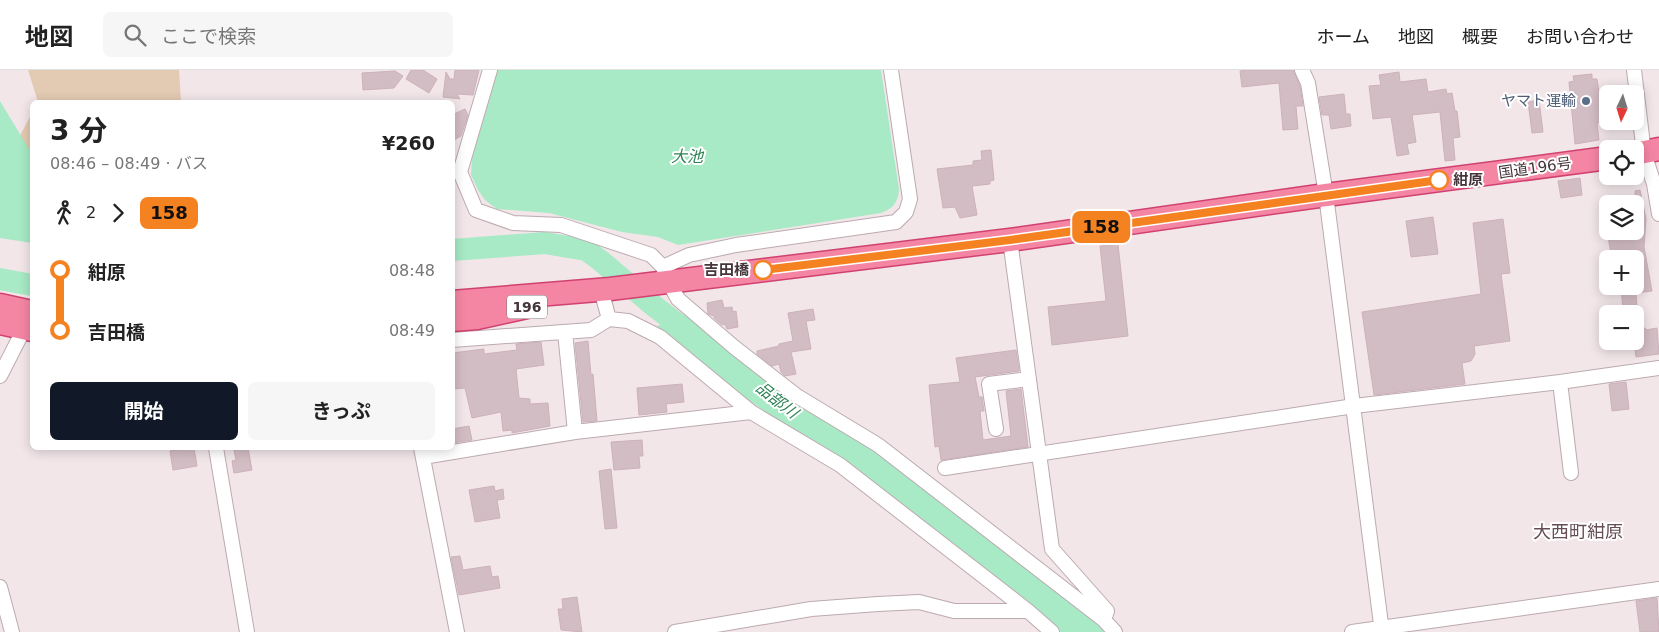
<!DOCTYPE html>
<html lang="ja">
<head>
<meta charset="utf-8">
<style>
  :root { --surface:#fff; --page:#f6f6f6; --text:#222; --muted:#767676; --line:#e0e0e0; --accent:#111827 }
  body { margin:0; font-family:"DejaVu Sans","Noto Sans JP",sans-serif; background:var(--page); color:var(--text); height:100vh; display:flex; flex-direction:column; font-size:19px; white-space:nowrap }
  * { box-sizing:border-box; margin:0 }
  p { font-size:16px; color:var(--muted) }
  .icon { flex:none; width:28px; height:28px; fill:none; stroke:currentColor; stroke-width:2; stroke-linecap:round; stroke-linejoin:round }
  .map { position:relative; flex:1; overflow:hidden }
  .panel { position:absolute; left:30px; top:30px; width:425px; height:350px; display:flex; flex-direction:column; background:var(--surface); border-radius:8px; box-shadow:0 2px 12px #0003 }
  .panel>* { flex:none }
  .badge { padding:0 10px; border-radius:8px; font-size:18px; line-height:32px }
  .needle { width:32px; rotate:184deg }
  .tools { position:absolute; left:1599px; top:15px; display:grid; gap:10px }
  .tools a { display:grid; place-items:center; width:45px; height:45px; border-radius:8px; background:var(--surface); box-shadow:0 2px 12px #0003; font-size:25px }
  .map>.badge { position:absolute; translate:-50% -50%; box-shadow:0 0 0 2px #fff }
  .legs { display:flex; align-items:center; gap:8px; height:55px; padding:0 20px; font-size:16px }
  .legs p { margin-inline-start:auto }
  .summary { display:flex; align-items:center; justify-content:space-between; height:85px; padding:0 20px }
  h1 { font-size:28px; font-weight:700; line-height:38px }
  .action { display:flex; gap:10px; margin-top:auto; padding:10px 20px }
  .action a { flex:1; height:58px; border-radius:8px; background:var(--accent); color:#fff; font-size:20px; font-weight:700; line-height:58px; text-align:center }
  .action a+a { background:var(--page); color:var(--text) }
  ul { padding:0 20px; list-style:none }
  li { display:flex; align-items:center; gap:18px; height:60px; font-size:19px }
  li i { display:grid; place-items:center; width:8px; height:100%; margin:0 6px; background:currentColor }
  li i::after { content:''; width:12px; height:12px; margin:-6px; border:4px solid; border-radius:50%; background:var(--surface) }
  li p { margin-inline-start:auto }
  li:first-child i { background:linear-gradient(#0000 50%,currentColor 0) }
  li:last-child i { background:linear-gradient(currentColor 50%,#0000 0) }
  header { display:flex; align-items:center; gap:30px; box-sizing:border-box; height:70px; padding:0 25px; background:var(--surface); border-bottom:1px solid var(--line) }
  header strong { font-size:24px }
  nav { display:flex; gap:28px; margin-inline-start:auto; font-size:18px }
  .search { width:350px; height:45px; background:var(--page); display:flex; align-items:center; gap:12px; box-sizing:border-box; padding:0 18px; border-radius:8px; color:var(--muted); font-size:19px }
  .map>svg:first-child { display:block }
</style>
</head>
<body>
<header>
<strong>地図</strong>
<div class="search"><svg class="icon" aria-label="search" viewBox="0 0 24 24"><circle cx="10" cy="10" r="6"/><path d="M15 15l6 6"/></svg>ここで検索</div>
<nav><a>ホーム</a><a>地図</a><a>概要</a><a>お問い合わせ</a></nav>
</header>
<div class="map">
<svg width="1659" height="562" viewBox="0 0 1659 562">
  <rect width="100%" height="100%" fill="#f2e6e9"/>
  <path fill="#e3cab2" d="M28,0H179L181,32H38Z
    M32,43V109L14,77Z"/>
  <path fill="#a7eac5" d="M497,0H881L899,119C898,132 894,138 881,143L678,175L658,167L622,162L549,143L497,139L485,130L478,120L471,105L472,89Z
    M0,31L32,84V173L0,168Z
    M687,244C829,346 974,446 1106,562H1056L805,369L737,322L657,256Z"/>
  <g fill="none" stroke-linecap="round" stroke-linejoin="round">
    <path stroke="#a7eac5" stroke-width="22" d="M452,180L545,173L586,180L601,191L654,236L697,269
      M0,209L32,215"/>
  </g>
  <path fill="#d3bdc4" stroke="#cdb1ba" d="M411,0H423L437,9L429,23L406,9Z
    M455,0H479L473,25L457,24L460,29L443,27L446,2L450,9H454Z
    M1248,0H1293L1300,16L1303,36H1296L1298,59L1283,60L1279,13L1242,17L1240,1Z
    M395,1L403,6L394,18L363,20L362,3Z
    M1399,2L1400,12L1426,9L1428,22L1446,19L1447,24L1452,23L1455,41H1457L1460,67L1453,68L1455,90L1445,91L1440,42L1412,45L1416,72L1407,74L1409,84L1397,86L1391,47L1373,49L1369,16L1381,15L1379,5Z
    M1592,4V9H1597L1603,52L1597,53L1599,70L1575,74L1569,12L1574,11L1573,6Z
    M1344,24L1346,44H1350L1351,56L1331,59L1329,45H1322L1319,27Z
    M1539,30L1543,62L1532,63L1528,32Z
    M465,39L468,45L461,66L452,71V45Z
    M991,80L994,110L990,111V114L972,116L977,145L960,148L955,137L943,138L937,99L973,95V91L982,90L981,81Z
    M1580,108L1582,125L1561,128L1558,111Z
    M1640,120L1646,149L1644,177L1652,221L1636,223L1637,238L1623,240L1621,216H1635V218V189H1612L1607,161H1635V121Z
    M1433,147L1438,184L1411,187L1406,151Z
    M1503,149L1510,203L1501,204L1510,271L1474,276L1475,284L1471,291L1462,293L1465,314L1374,325L1362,242L1481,224L1473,153Z
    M1118,174L1128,266L1052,275L1048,237L1106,231L1100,176Z
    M722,230L724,238L732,237L733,242L736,241L738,257L727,259L725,254L722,255L714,248V246L708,244L707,233Z
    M813,239L815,250L806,251L811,279L791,282L796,304L785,306L781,302L779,294L772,296L757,284V281L779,276V274L793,271L788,243Z
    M1645,258L1646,260L1657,258L1659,284L1636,287L1634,271L1635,259Z
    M588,271L591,305L593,304L597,351L583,352L575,273Z
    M541,272L544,295L516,299L519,328L530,329V334L548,333L550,356L512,363V360L503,361L501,342L472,348L465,318L452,319V283L484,279V284L517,280L516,274Z
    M1016,280L1019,301L975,307L979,327H982L984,341H980L983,370L1011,366L1006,321L1021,319L1028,377L941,390L939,376L935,377L929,315L960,312L956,288Z
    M1626,312L1629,339L1612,341L1609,314Z
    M682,314L684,332L666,334L667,342L639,345L637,318Z
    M469,356L472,370L452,373V359Z
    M642,370L643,386H639L640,398L614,400L611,372Z
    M194,378L197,396L173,400L170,381Z
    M248,378L252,400L234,403L232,391L236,390L234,380Z
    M611,399L617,458L605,459L599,401Z
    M494,416L495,421L503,419L504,429L497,430L500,448L475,452L469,420Z
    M460,486L463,500L490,496L492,507L498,506L500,518L459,525L451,487Z
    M577,527L582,562L561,560L558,539H563L562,529Z
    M1657,528L1659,562H1640L1636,531Z"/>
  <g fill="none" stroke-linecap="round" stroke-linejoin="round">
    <defs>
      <path id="minor" d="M490,0L460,102L476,140L513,153L561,155L651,185L663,197L668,211L678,229L734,277L797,326L878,375L1104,550L1115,562
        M1302,0L1308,13L1326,125L1382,562
        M1634,0L1644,83L1654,114L1659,144
        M1010,170L1052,479L1107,541L1104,550
        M663,197L689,185L736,175L896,152L906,142L910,129L891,0
        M601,220L609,249L628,251L660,267L751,342L840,395L1028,541L1052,562
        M565,262L575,362
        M452,270L591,260L609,249
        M0,306L24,259L25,253
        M1560,312L1571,403
        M996,359L989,314L1029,309
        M216,378L247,562
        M421,378L457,562
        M423,387L575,362L751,342
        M945,398L1354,336L1560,312L1659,298
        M0,517L12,562
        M675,562L811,539L878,534L919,532L954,541H1028
        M1352,562L1659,519"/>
      <path id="trunk" d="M1635,84L1659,79
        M452,232L610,219L1010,170L1326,125L1608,88
        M0,235L32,242
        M452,250L477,248L527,237
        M0,253L32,260"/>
    </defs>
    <use href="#minor" stroke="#bcaab0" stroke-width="16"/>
    <use href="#trunk" stroke="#d14170" stroke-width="25"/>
    <use href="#minor" stroke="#fff" stroke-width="14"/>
    <use href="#trunk" stroke="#f486a4" stroke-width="22"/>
  </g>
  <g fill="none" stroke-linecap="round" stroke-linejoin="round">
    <defs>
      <path id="line-1" d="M763,200L1010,170L1439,110"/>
    </defs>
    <use href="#line-1" stroke="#fff" stroke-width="11"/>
    <use href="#line-1" stroke="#f58220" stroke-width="8"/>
  </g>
  <circle fill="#5c6f8a" stroke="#fff" stroke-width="2" cx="1586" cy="31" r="5"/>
  <g fill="#fff" stroke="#f58220" stroke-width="2.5">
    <circle cx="1439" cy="110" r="9"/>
    <circle cx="763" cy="200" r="9"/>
  </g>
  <g text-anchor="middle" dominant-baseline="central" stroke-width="4" stroke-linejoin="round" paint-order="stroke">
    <rect fill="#fff" stroke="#7c7276" stroke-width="1" x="507" y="225.5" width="40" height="23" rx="4"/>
    <g font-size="14" font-weight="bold" fill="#44363b">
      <text x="527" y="237">196</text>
    </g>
    <g font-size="15" fill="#4e5e75" stroke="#fff" text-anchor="end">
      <text x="1576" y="31">ヤマト運輸</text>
    </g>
    <g font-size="15" fill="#44363b" stroke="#fff">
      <text transform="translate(1535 98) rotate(-8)">国道196号</text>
    </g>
    <g font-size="15" font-weight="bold" fill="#44363b" stroke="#fff" text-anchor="start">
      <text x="1453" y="110">紺原</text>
      <text x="749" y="200" text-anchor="end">吉田橋</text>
    </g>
    <g font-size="16" font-style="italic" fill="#2e8254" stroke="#fff">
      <text x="687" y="86">大池</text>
      <text transform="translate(777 330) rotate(38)">品部川</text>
    </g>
    <g font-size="18" fill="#664e57" stroke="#fff">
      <text x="1578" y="461">大西町紺原</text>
    </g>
  </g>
</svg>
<div class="tools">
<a><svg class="needle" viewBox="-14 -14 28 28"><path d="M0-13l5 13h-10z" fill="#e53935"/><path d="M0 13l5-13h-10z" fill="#767676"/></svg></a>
<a><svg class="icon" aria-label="locate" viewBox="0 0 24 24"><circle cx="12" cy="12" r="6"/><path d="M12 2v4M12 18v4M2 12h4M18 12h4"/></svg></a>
<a><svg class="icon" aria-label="layers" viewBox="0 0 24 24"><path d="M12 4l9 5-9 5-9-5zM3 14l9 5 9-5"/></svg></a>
<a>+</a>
<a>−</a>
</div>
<b class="badge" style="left:1101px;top:157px;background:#f58220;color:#111">158</b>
<section class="panel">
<div class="summary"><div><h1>3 分</h1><p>08:46 – 08:49 · バス</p></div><b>¥260</b></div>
<div class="legs"><svg class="icon" aria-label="walk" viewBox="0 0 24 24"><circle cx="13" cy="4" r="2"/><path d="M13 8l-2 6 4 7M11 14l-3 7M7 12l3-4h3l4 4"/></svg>2<svg class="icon" aria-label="forward" viewBox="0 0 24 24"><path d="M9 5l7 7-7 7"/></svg><b class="badge" style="background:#f58220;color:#111">158</b></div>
<ul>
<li><i style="color:#f58220"></i><b>紺原</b><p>08:48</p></li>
<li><i style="color:#f58220"></i><b>吉田橋</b><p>08:49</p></li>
</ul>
<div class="action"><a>開始</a><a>きっぷ</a></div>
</section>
</div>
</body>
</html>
